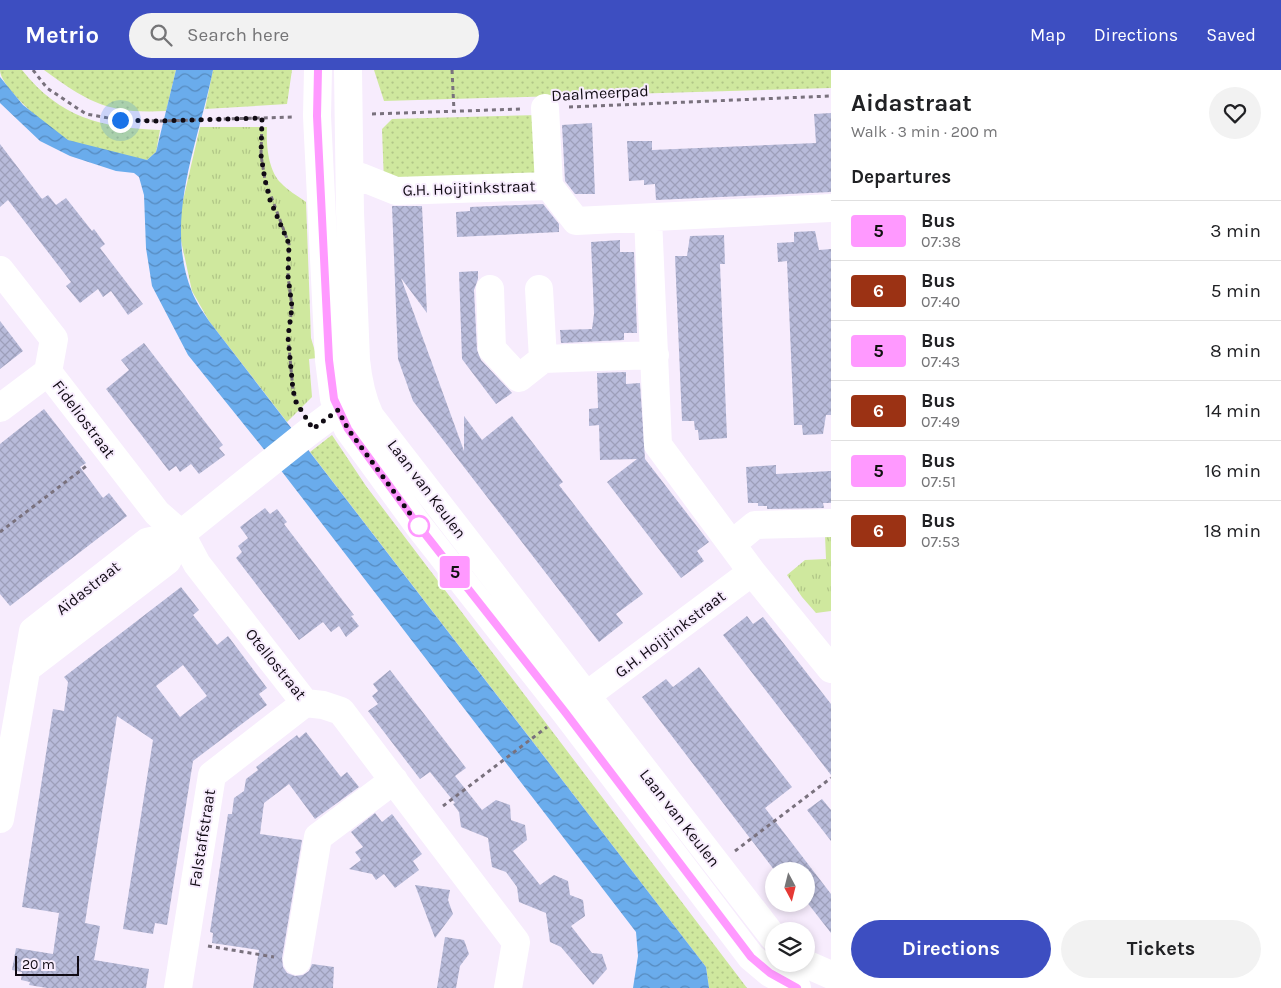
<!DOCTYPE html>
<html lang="en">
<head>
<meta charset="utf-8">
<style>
  :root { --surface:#fff; --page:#f2f2f2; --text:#202124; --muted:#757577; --line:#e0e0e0; --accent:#3d4ec1 }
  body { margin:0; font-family:Karla,sans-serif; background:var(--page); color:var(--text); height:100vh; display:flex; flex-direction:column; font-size:19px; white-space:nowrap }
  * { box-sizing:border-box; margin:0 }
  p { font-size:16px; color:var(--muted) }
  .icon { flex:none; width:28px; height:28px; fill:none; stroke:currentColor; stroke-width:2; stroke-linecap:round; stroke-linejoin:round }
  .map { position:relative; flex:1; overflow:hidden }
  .drawer { display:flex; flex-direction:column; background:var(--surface); width:450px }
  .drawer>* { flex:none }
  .badge { padding:0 10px; border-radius:4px; font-size:18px; line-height:32px }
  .needle { width:32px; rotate:173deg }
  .fabs { position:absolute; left:765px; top:792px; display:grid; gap:10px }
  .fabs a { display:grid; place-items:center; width:50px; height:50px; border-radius:50%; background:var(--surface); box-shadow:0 2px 8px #0003; font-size:25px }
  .scale { position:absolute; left:15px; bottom:12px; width:64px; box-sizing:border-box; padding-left:5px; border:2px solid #110b14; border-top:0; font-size:14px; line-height:18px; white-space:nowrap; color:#110b14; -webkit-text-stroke:4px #f7ecfd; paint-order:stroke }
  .you { position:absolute; width:25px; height:25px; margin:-12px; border:4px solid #fff; border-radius:50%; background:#1a73e8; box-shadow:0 0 0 8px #1a73e833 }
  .map>.badge { position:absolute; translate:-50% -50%; box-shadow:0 0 0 2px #fff }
  h2 { padding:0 20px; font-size:19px; line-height:45px }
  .round { display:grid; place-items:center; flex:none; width:52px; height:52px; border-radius:26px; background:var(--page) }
  .overview { display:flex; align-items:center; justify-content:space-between; height:85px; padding:0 20px }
  h1 { font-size:24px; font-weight:700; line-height:38px }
  .button { display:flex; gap:10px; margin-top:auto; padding:10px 20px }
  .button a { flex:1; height:58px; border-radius:30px; background:var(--accent); color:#fff; font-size:20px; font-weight:700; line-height:58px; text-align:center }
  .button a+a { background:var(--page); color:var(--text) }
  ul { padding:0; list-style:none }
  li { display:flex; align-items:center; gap:15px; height:60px; padding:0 20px; border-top:1px solid var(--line) }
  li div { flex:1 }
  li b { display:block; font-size:19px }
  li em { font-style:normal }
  li .badge { min-width:55px; font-weight:700; text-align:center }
  header { display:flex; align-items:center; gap:30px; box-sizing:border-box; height:70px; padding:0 25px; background:var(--accent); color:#fff }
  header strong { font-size:24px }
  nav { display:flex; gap:28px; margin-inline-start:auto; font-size:18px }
  .search { width:350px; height:45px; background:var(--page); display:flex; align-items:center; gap:12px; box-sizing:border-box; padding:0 18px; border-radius:28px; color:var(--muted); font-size:19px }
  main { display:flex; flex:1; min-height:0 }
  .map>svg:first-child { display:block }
</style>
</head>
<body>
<header>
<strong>Metrio</strong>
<div class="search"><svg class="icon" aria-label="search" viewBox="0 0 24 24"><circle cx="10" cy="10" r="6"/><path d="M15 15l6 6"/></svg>Search here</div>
<nav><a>Map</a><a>Directions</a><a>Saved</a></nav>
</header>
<main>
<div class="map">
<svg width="831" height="918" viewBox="0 0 831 918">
  <defs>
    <pattern id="grass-dots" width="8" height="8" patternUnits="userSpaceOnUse" patternTransform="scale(1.25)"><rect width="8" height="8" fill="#cfe89e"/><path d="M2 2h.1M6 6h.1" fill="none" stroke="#b1c687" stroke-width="1.8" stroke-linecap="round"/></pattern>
    <pattern id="park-tufts" width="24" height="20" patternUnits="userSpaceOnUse" patternTransform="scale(1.25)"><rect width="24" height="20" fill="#cfe89e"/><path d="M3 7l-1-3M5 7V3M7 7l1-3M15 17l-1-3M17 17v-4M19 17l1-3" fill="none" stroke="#b1c687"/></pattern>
    <pattern id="water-waves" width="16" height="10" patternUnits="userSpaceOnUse" patternTransform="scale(1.25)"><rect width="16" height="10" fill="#6aacec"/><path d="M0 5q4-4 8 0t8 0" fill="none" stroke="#568abe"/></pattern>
    <pattern id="building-cross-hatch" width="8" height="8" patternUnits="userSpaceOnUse" patternTransform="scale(1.25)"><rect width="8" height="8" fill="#b8bbda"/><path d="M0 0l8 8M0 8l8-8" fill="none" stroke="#9d9fba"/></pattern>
  </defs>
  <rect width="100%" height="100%" fill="#f7ecfd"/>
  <path fill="url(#grass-dots)" d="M0,0H22C60,48 102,58 160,60L156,82L147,90C125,86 88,80 68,70C52,62 0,18 0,0Z
    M44,0H176L166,41C109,44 89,33 44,0Z
    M213,0H292L287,34L205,39Z
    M374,0H831V18L384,31Z
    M540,45L544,109L384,113L382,59L392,49Z
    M332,365L366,416L747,918H709L706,897L310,382Z"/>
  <path fill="url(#park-tufts)" d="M200,57H267C266,74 268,100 281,113C287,120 298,126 306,132L311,268L317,288L309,289L312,327L287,352L209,251L192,221L180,166L181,139Z
    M831,464V541L816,543L802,527L787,505L805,490L826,489L825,465Z"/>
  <path fill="url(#water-waves)" d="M176,0H213C199,71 163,150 192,222C196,232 203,242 209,251L706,897L709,918H633L638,886L636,862L283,403L188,285L152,216L146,178L144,125L139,107L134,103L116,101L70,86L40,71L0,33V7L23,35L68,70L147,90L156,82Z"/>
  <path fill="url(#building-cross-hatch)" fill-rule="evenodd" d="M831,43V122L656,130L655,114L644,115V110L629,111L627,71H652V80L816,73L814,44Z
    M592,53L595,124H575L565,111L562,55Z
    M0,74L42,129L48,125L56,135L66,128L92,161L94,159L105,174L100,178L143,234L128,245L111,221L103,227L98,219L80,233L66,216L71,212L8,130L0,137Z
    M543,134L559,154V162L457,167L456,142L470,141V137Z
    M392,136H422L427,243L401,208L464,381V346L482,370L512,346L563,412L559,415L643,524L616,544L623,553L599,572L413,331L398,289Z
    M815,161L819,180L831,179V345H826L823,364L803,365L802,355H794L787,191L778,192L777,173L794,172V162Z
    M724,165L725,194H720L727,368L699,370L698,360H695L694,351H682L675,186H687L690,166Z
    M620,170V182H634L637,263H624V270L561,273L560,260L592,259L594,244L591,172Z
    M478,201V209L474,220L477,280L481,290L512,323L496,334L462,289L459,202Z
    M0,251L23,281L0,299Z
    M144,273L223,375L219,378L225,385L199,404L191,394L180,402L176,396L169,401L106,319L129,300L121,290Z
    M626,302V314L640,313L645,389L709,472L697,481L704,491L681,508L607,412L637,389L600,390L599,355L589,356V339L598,338L597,303Z
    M44,339L86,393L80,397L103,428L109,423L127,446L10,536L0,524V374Z
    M776,395V404L831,401V433H823L824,438L767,439V436H758V433H748L746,397Z
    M265,438L270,444L277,439L287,452L284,454L354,545L351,546L359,556L346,567L339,556L331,562L323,552L299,570L236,488L242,482L238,476L248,468L240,457Z
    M181,517L199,540L193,545L217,575L228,566L267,618L259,624L267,635L193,691L167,855L155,853L153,864L123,859L153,670L117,646L85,853L100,856L94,890L149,899L146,918H47L29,915L30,912L21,910L22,902L12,900L16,878L53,884L59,843L22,837L53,639L64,641L68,612L64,607ZM183,595L207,626L180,647L156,616Z
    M747,546L753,554L763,547L831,634V705L723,565Z
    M699,597L792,717L765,738L831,824V863L806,831V801H775L642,627L666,609L673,617Z
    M390,600L466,698L455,706L482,740L496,730L510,735L511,750L525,755L527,770L513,781L540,815L554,805L568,811L570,825L583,830L585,846L571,856L592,883L602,884L607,899L593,915L561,877L550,872L546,843L519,832L517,817L506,802L492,797L488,768L461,757L459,742L453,734L455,733L430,702L420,709L368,641L378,634L372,626L378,621L373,614Z
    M306,662L341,707L347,702L359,717L315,749L289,714L264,733L260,764L302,770L282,888L283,897L287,903L295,906L303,905L309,901L312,894L334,897L333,918H253L259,880L212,873L213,863L210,862L228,744H232L234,728L244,721L246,709L258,700L256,697L297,665L299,668Z
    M822,729L831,740V771L807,740Z
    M375,743L382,752L392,744L422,784L413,791L419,800L395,818L384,804L376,810L372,804L349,799L361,790L355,782L363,777L351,762Z
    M415,815L450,820L448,830L453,844L435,868Z
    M445,867L464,870L469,884L460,896L456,918H437Z"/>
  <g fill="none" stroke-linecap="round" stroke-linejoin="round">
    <path stroke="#79717d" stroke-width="3" stroke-dasharray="4 4" stroke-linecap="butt" d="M33,0L47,18L86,44L120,50L160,51L293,47
      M452,0L454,41
      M569,37L831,26
      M372,44L521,39
      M262,48L261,85L265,110L289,174L288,206L292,237L288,267L293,320L300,340
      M0,462L89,394
      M443,736L547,657
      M735,781L831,708
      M208,876L274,887"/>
    <path stroke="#fff" stroke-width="28" d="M318,0L317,46L329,290L334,329L348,359L418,455L565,642L751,887L770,903L797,918
      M348,0L350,142L356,290C358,310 361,327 370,346L774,868
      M545,38L549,116L576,151L831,138
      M361,107L396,121L549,116
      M648,148L658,375L752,502L831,599
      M0,200L54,269L48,302L157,443L181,464L197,494L305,633L323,635L341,641L516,872L508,918
      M490,219L492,279L519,308L543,289L655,285
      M539,219L543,289
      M0,338L48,302
      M732,474L755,455L831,453
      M26,599L167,491L181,464
      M571,637L752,502
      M0,749L33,561L147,472L181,464L306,364L338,340L354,332
      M297,891L318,767L394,710
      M806,894L831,905
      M178,918L212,705L305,633"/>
  </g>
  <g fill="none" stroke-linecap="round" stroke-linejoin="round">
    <defs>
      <path id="line" d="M318,0L317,46L329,290L334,329L348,359L418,455L565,642L751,887L770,903L797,918"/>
    </defs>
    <use href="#line" stroke="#fff" stroke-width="11"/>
    <use href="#line" stroke="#f9f" stroke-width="8"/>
    <path stroke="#110b14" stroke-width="5" stroke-dasharray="0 9" d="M120,50L160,51L262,48L261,85L265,110L270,130L289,174L288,206L292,237L288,267L293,320L296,332L313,359L338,340L348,359L419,456"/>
  </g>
  <circle fill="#fff" stroke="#f9f" stroke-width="2.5" cx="419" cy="456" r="10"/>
  <g text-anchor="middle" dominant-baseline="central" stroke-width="4" stroke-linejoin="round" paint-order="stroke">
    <g font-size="16" fill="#110b14" stroke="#f7ecfd">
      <text transform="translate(600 23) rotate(-3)">Daalmeerpad</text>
      <text transform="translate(469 118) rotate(-2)">G.H. Hoijtinkstraat</text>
      <text transform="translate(84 349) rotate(53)">Fideliostraat</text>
      <text transform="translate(427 419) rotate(53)">Laan van Keulen</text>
      <text transform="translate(88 518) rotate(-38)">Aïdastraat</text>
      <text transform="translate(670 564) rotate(-37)">G.H. Hoijtinkstraat</text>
      <text transform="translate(276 594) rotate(51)">Otellostraat</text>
      <text transform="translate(680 748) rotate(52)">Laan van Keulen</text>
      <text transform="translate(202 768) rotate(-81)">Falstaffstraat</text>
    </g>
  </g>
</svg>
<div class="fabs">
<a><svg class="needle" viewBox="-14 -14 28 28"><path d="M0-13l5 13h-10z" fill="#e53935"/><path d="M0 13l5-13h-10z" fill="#757577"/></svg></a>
<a><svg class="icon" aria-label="layers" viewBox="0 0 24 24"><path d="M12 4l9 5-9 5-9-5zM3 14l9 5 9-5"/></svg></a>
</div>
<div class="scale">20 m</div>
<div class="you" style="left:120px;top:50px"></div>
<b class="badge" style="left:455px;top:502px;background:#f9f;color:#111">5</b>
</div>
<section class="drawer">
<div class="overview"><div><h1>Aidastraat</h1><p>Walk · 3 min · 200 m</p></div><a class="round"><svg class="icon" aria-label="heart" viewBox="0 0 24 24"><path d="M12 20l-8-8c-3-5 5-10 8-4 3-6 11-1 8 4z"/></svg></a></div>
<h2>Departures</h2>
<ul>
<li><span class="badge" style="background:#f9f;color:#111">5</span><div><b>Bus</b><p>07:38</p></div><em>3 min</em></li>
<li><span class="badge" style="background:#9b3214;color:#fff">6</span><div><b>Bus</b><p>07:40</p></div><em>5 min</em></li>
<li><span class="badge" style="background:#f9f;color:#111">5</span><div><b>Bus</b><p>07:43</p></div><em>8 min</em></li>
<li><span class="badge" style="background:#9b3214;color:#fff">6</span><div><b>Bus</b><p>07:49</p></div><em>14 min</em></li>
<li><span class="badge" style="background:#f9f;color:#111">5</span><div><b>Bus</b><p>07:51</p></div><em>16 min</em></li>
<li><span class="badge" style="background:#9b3214;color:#fff">6</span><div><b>Bus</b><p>07:53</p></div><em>18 min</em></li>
</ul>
<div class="button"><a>Directions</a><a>Tickets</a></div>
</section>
</main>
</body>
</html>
